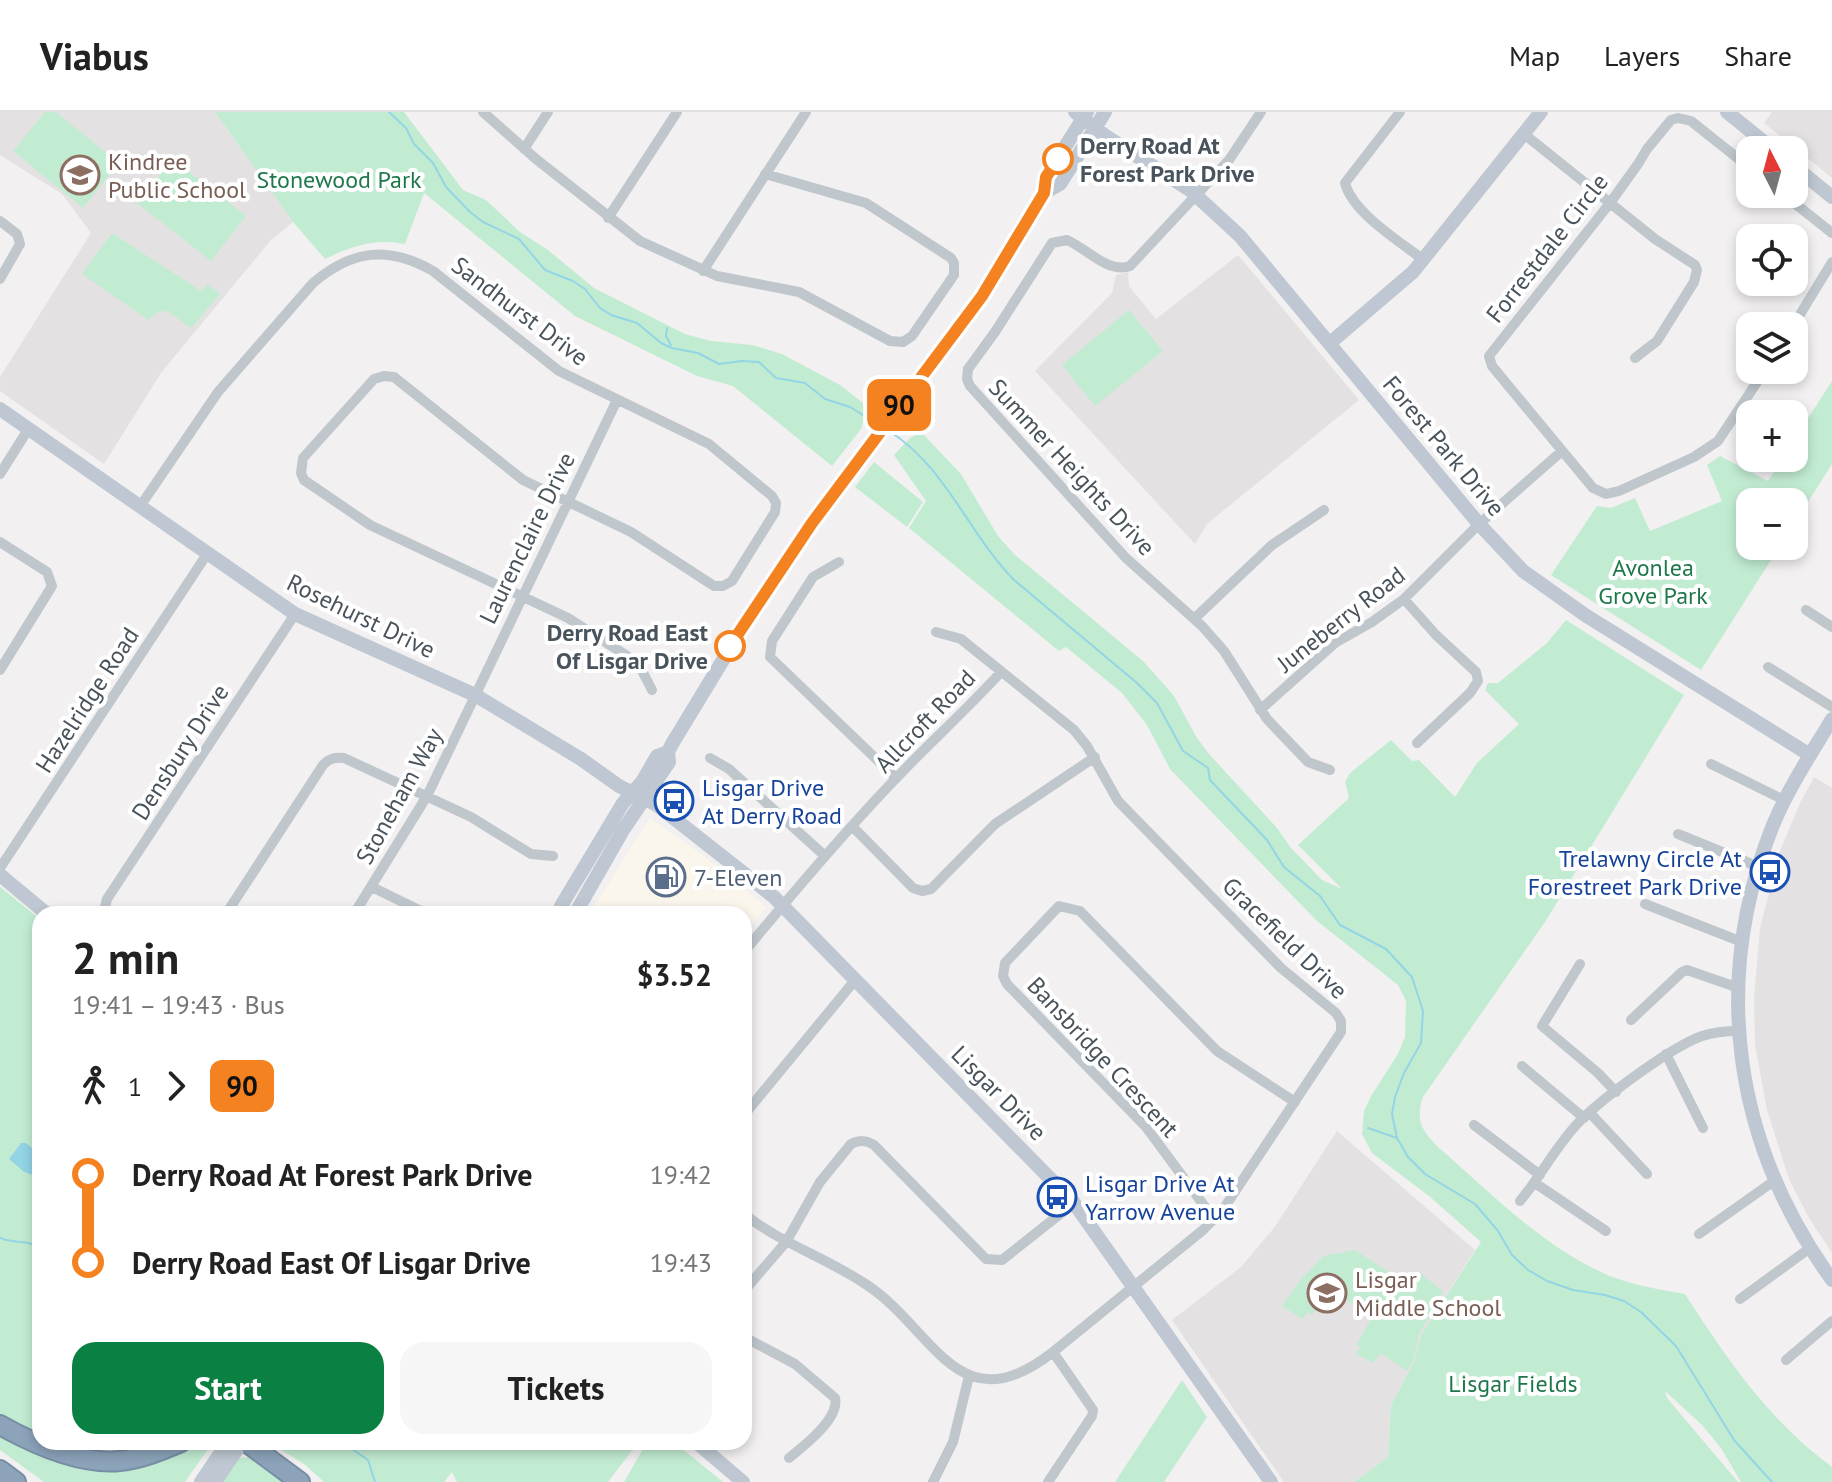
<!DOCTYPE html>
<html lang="en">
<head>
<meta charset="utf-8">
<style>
  :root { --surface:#fff; --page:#f6f6f6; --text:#222; --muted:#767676; --line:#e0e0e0; --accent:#0b8043 }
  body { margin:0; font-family:"PT Sans",sans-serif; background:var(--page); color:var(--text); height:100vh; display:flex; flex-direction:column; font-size:30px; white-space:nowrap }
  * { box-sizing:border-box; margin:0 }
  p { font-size:26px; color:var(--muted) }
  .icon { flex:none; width:44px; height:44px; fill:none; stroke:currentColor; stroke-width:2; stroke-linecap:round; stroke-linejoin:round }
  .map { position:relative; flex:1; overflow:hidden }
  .details { position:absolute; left:32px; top:794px; width:720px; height:544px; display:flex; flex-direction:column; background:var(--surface); border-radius:24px; box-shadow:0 4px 12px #0003 }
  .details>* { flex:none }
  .badge { padding:0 16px; border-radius:12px; font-size:28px; line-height:52px }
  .needle { width:52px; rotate:354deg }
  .fabs { position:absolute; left:1736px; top:24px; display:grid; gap:16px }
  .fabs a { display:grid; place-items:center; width:72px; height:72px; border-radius:16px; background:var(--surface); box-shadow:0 4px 12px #0003; font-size:40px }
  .map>.badge { position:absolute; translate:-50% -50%; box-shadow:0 0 0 4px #fff }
  .legs { display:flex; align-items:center; gap:12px; height:88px; padding:0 40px; font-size:26px }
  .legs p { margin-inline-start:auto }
  .head { display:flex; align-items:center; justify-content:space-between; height:136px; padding:0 40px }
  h1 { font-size:44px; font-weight:700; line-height:60px }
  .action { display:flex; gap:16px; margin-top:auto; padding:16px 40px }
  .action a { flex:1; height:92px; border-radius:24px; background:var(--accent); color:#fff; font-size:32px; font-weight:700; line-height:92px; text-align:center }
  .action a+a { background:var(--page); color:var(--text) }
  ul { padding:0 40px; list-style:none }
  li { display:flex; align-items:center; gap:28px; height:88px; font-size:30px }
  li i { display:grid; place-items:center; width:12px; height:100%; margin:0 10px; background:currentColor }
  li i::after { content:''; width:20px; height:20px; margin:-10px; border:6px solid; border-radius:50%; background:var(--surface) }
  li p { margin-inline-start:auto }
  li:first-child i { background:linear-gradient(#0000 50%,currentColor 0) }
  li:last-child i { background:linear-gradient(currentColor 50%,#0000 0) }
  header { display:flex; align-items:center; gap:48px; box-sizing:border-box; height:112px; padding:0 40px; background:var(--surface); border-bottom:2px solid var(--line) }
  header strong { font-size:38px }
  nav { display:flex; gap:44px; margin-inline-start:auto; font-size:28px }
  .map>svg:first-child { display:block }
</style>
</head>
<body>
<header>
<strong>Viabus</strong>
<nav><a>Map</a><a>Layers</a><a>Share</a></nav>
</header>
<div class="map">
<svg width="1832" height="1370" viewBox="0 0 1832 1370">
  <rect width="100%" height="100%" fill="#f2f0f0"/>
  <path fill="#fbf6eb" d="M650,706L704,744L766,795L744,822V802H589Z"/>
  <path fill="#e3e1e1" d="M0,0H215L293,110L270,129L161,261L104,352L0,279V265L91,121L62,82L0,43Z
    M1772,0H1832V66L1764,11Z
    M1238,143L1359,288L1207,412L1195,432L1035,259L1112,181L1116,163L1128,160L1129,174L1156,207Z
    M1814,665L1832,676V1141L1809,1106L1789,1067L1767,998L1755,933L1754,886L1760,816L1780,739L1801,689Z
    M1337,1019L1475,1138L1421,1223L1414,1250L1391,1293L1388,1345L1354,1370H1284L1172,1208L1241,1155L1274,1116Z"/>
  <path fill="#c2ecd2" d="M45,0H56L119,51L83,96L13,39Z
    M215,0H404L463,78L486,88L520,120L548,138L594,176L685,222L711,229L752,233L782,242L840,273L868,295L861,317L832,354L733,274L697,264L575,204L424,81L405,132C376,126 351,134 325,147L293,110Z
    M172,47L246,104L211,149L137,91Z
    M112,121L201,179L208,172L220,182L191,216L167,199L158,200L148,208L82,162Z
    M1129,198L1163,239L1095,294L1062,253Z
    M1832,269V352L1794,412V390H1750V434H1780L1701,558L1551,463L1597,394L1611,396L1635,386L1650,419L1722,389L1707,353L1720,344L1768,369L1783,346H1794V328Z
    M921,320L961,362L998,424L1015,443L1143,549L1174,584L1197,626L1209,642L1277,716L1291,736L1322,768L1342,777L1298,733L1349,686L1345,670L1350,661L1391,628L1412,649L1419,648L1455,685L1477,651L1519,612L1485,578L1488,571H1498L1547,531L1566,508L1684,583L1545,810L1423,985C1415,1009 1422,1019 1439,1036C1490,1080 1540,1132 1601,1160C1626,1172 1657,1177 1685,1182C1726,1246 1770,1310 1832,1355V1370H1741L1721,1336L1702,1313L1665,1279L1667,1286L1738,1370H1354L1388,1345L1391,1293L1414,1250L1421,1223L1481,1130L1429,1084L1372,1041L1362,1022L1364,999L1371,984L1398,942L1405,925L1406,889L1398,873L1317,809L1170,657L1147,613L1122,581L1066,535L1059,539L909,416L926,389L894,343L910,326Z
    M874,350L923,390L907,415L855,375Z
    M0,775L40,807V1042L26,1031L9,1047L24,1060L35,1064L40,1058V1323L0,1302Z
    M1355,1138L1396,1165L1422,1162L1443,1180L1419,1222L1413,1249L1407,1259L1381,1241L1373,1251L1356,1242L1360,1235L1357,1232L1372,1205L1329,1177L1312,1203L1308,1200L1303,1207L1282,1194L1301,1167L1323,1144Z
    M1182,1268L1207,1305L1164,1370H1115Z
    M0,1319L44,1341L155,1347L193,1330H213L185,1370H44L0,1338Z
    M58,1330H158L130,1337H88Z
    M269,1330H674L723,1370H624L643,1337L637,1332L608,1370H457L452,1360L444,1370H324L304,1352Z
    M254,1345L293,1370H220L236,1346Z"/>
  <path fill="#93d5e5" d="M21,1031H26L40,1042V1058L35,1064L24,1060L9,1047Z"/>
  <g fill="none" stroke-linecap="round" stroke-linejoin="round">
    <path stroke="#93d5e5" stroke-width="2" d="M389,0L406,16L414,32L433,51L446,75L470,100L483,110L519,127L545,158L573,169L585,177L600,196L611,203L637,211L661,231L672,236L698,241L719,252L742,249L759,250L776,266L805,271L825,287L850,295L877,312
      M667,216L666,224L671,233
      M889,319C946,355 968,421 1014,468L1137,571L1157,591L1183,639L1208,656L1210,668L1267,728L1284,755L1320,784L1340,813L1386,837L1412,865L1423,899L1421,931L1404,961L1395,985L1392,1002L1397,1026L1408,1045L1425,1062L1475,1092L1498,1119L1512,1143L1528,1158L1547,1169L1573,1178L1605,1183L1624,1189L1641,1200L1676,1234L1734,1328L1772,1370
      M1368,1016L1397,1026
      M0,1126C14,1132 27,1127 40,1136
      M342,1330L368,1348L375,1370"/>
    <defs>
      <path id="highway" d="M0,1313C34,1332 80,1353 120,1349C141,1347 162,1338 181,1330
        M246,1330L300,1370
        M0,1358L16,1370"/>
    </defs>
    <use href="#highway" stroke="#778ea6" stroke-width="22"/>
    <path stroke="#bfc7cd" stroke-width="10" d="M483,0L536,47L640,129L717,164L799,180L890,229L903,230L912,224L954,163V151L951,146L866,91L765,62
      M1261,0L1229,48L1130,154C1108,162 1086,136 1067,128L1052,131L995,220L968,257L967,267L970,274L1126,446L1202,514L1224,539L1267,607L1308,650L1330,658
      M1400,0L1345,71C1352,100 1400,130 1424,148
      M1524,22L1655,127L1695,153L1697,158L1694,170L1657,229L1635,246
      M524,37L548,0
      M1750,56L1691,9L1678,6L1671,8L1647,37L1638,52L1610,91L1489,244L1492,254L1593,376L1606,382L1619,379L1694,345L1718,329L1765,258
      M1783,82L1832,121
      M608,106L677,0
      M0,109L17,122L20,132L0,167
      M703,159L806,0
      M1793,214L1832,150
      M0,362L29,316
      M141,393L218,280L313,171C352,138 388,133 433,159L559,259L709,332L772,384L776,391L775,400L732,469L723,474H714L631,420L523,368L394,265L384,264L374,267L303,346L301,361L304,368L370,413L568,506L638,551L652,578
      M0,430L47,460L52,474L0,558
      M839,450L813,465L772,529L770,545L896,666
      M1404,487L1436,523L1476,560L1478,569L1470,581L1417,631
      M1806,498L1832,515
      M1195,506L1272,433L1324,398
      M1768,555L1832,595
      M1260,598L1335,531L1372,510L1404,487L1479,412L1562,339
      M710,646L729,657L825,744
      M1711,652L1784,688
      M852,714L913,776L922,779L931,777L995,712L1095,645
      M1678,722L1759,755
      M0,756L207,442
      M372,775L427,802
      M1645,792L1742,830
      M109,802L105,795L107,787L295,502
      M226,802L323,653C330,646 335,645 344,646L471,705L531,742L553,744
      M354,802L427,684L617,288
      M744,840C796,777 849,714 906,656C938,623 971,593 1001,560
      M1580,852L1542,914L1598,961L1616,980
      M1631,908L1682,860L1687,858L1739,876
      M1666,942L1703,1016
      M1522,954L1584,1006
      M1590,1001L1647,1062
      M744,1003L856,867
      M1474,1013L1540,1063
      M1535,1071L1606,1119
      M1520,1089C1541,1064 1557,1032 1580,1009C1604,985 1671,935 1702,924C1714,920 1727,919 1739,919
      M744,1102C782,1132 827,1146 867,1173C934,1217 958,1315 1053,1240L1203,1118L1222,1099L1341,920V909L1336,901L1281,856L1118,689L1087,634L1074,618L961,527L936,520
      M1214,1107L1146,1015L1007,872L1003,864L1005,851L1059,794L1080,799L1217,939L1295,990
      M1699,1122L1774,1069
      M744,1179L786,1130L820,1070L851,1032C860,1028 866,1028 874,1033L986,1147L1002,1148L1074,1091
      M1740,1187L1810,1136
      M744,1225L795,1252L835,1286C840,1306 804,1334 789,1346
      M1786,1248L1832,1209
      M933,1370L953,1330L969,1264
      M1048,1370L1092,1304L1093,1298L1053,1240"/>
    <path stroke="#bfc8d2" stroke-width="14" d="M1075,0L1107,25L1190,78L1240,124L1479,412L1523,459L1585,503L1810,643
      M1727,0L1774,38
      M1794,54L1832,85
      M1044,81L1060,72L1105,0
      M1330,231L1413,160L1541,0
      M0,297L295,502L475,583L581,647L619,674L657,693L774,785L1074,1091L1271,1370
      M1832,607C1811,642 1789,675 1773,713C1710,870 1734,1032 1832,1168
      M0,763L47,802
      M563,802L561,794L623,691L642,670L657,644L668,640
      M575,802L623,718L669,650L668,640L672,632L765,479L812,411L982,184L1044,81L1046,65L1087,0
      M696,1330L743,1370
      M201,1370L228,1330
      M215,1370L242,1330"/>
    <use href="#highway" stroke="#8ca3ba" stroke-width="18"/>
  </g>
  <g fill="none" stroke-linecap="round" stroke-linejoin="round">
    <defs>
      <path id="line-1" d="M730,534L812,411L982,184L1044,81L1046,65L1058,47"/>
    </defs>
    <use href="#line-1" stroke="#fff" stroke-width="18"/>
    <use href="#line-1" stroke="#f58220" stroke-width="12"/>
  </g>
  <defs>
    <symbol id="school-ring" viewBox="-11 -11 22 22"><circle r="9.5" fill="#fff" stroke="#8d6e63" stroke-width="1.5"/><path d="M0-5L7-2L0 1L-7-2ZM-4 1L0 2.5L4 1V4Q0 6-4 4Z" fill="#8d6e63"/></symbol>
    <symbol id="bus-ring" viewBox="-11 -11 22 22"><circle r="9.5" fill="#fff" stroke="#1a4fb4" stroke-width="1.5"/><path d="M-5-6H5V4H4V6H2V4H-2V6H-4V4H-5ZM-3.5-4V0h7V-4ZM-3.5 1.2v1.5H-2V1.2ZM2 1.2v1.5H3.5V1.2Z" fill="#1a4fb4"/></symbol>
    <symbol id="fuel-ring" viewBox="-11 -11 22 22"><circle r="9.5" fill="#fff" stroke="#5c6f8a" stroke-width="1.5"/><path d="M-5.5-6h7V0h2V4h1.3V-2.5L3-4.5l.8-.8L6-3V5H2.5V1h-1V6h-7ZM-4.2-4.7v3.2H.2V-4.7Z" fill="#5c6f8a"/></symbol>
  </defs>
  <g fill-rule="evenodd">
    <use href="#school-ring" x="58" y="41" width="44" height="44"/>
    <use href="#bus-ring" x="652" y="667" width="44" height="44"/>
    <use href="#bus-ring" x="1748" y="738" width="44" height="44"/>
    <use href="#fuel-ring" x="644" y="743" width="44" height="44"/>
    <use href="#bus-ring" x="1035" y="1063" width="44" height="44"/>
    <use href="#school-ring" x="1305" y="1159" width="44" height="44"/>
  </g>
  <g fill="#fff" stroke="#f58220" stroke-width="4">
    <circle cx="1058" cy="47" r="14"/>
    <circle cx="730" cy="534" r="14"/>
  </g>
  <g text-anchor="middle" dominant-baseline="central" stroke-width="8" stroke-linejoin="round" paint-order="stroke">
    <g font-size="24" font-weight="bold" fill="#49535c" stroke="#fff" text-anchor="start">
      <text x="1080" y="33">Derry Road At<tspan x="1080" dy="28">Forest Park Drive</tspan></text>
      <text x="708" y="520" text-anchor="end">Derry Road East<tspan x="708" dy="28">Of Lisgar Drive</tspan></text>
    </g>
    <g font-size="24" fill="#785e54" stroke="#fff" text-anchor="start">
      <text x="108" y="49">Kindree<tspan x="108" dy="28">Public School</tspan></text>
      <text x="1355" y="1167">Lisgar<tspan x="1355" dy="28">Middle School</tspan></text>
    </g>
    <g font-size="24" fill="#1f784b" stroke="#fff">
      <text x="339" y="67">Stonewood Park</text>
      <text x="1653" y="455">Avonlea<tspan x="1653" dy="28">Grove Park</tspan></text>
      <text x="1513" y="1271">Lisgar Fields</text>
    </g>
    <g font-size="24" fill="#49535c" stroke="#fff">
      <text transform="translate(1547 136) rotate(-52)">Forrestdale Circle</text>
      <text transform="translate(520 199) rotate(37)">Sandhurst Drive</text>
      <text transform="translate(1444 334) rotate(50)">Forest Park Drive</text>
      <text transform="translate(1072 355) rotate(47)">Summer Heights Drive</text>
      <text transform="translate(527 426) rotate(-64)">Laurenclaire Drive</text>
      <text transform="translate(361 504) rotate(26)">Rosehurst Drive</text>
      <text transform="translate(1341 507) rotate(-38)">Juneberry Road</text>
      <text transform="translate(87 588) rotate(-57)">Hazelridge Road</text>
      <text transform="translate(925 609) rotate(-46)">Allcroft Road</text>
      <text transform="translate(180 640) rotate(-57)">Densbury Drive</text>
      <text transform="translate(399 684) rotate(-61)">Stoneham Way</text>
      <text transform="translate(1285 826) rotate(44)">Gracefield Drive</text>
      <text transform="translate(1103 945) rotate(47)">Bansbridge Crescent</text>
      <text transform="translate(999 981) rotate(45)">Lisgar Drive</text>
    </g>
    <g font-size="24" fill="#164399" stroke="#fff" text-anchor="start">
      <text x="702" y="675">Lisgar Drive<tspan x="702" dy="28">At Derry Road</tspan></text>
      <text x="1742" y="746" text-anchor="end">Trelawny Circle At<tspan x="1742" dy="28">Forestreet Park Drive</tspan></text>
      <text x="1085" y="1071">Lisgar Drive At<tspan x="1085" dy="28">Yarrow Avenue</tspan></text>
    </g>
    <g font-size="24" fill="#4e5e75" stroke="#fff" text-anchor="start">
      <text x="694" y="765">7-Eleven</text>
    </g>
  </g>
</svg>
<div class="fabs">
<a><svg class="needle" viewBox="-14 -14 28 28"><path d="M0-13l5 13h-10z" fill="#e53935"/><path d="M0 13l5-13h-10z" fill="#767676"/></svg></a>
<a><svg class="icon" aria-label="locate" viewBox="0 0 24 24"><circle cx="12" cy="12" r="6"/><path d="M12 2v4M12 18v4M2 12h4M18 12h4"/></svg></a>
<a><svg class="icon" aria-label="layers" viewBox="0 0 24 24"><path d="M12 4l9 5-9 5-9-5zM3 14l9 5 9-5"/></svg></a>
<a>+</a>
<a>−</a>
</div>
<b class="badge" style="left:899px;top:293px;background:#f58220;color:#111">90</b>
<section class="details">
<div class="head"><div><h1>2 min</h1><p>19:41 – 19:43 · Bus</p></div><b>$3.52</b></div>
<div class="legs"><svg class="icon" aria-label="walk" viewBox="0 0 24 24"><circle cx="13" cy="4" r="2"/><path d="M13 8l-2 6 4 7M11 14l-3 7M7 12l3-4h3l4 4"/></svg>1<svg class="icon" aria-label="forward" viewBox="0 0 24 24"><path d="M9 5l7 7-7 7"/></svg><b class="badge" style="background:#f58220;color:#111">90</b></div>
<ul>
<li><i style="color:#f58220"></i><b>Derry Road At Forest Park Drive</b><p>19:42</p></li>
<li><i style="color:#f58220"></i><b>Derry Road East Of Lisgar Drive</b><p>19:43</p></li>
</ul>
<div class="action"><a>Start</a><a>Tickets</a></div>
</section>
</div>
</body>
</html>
